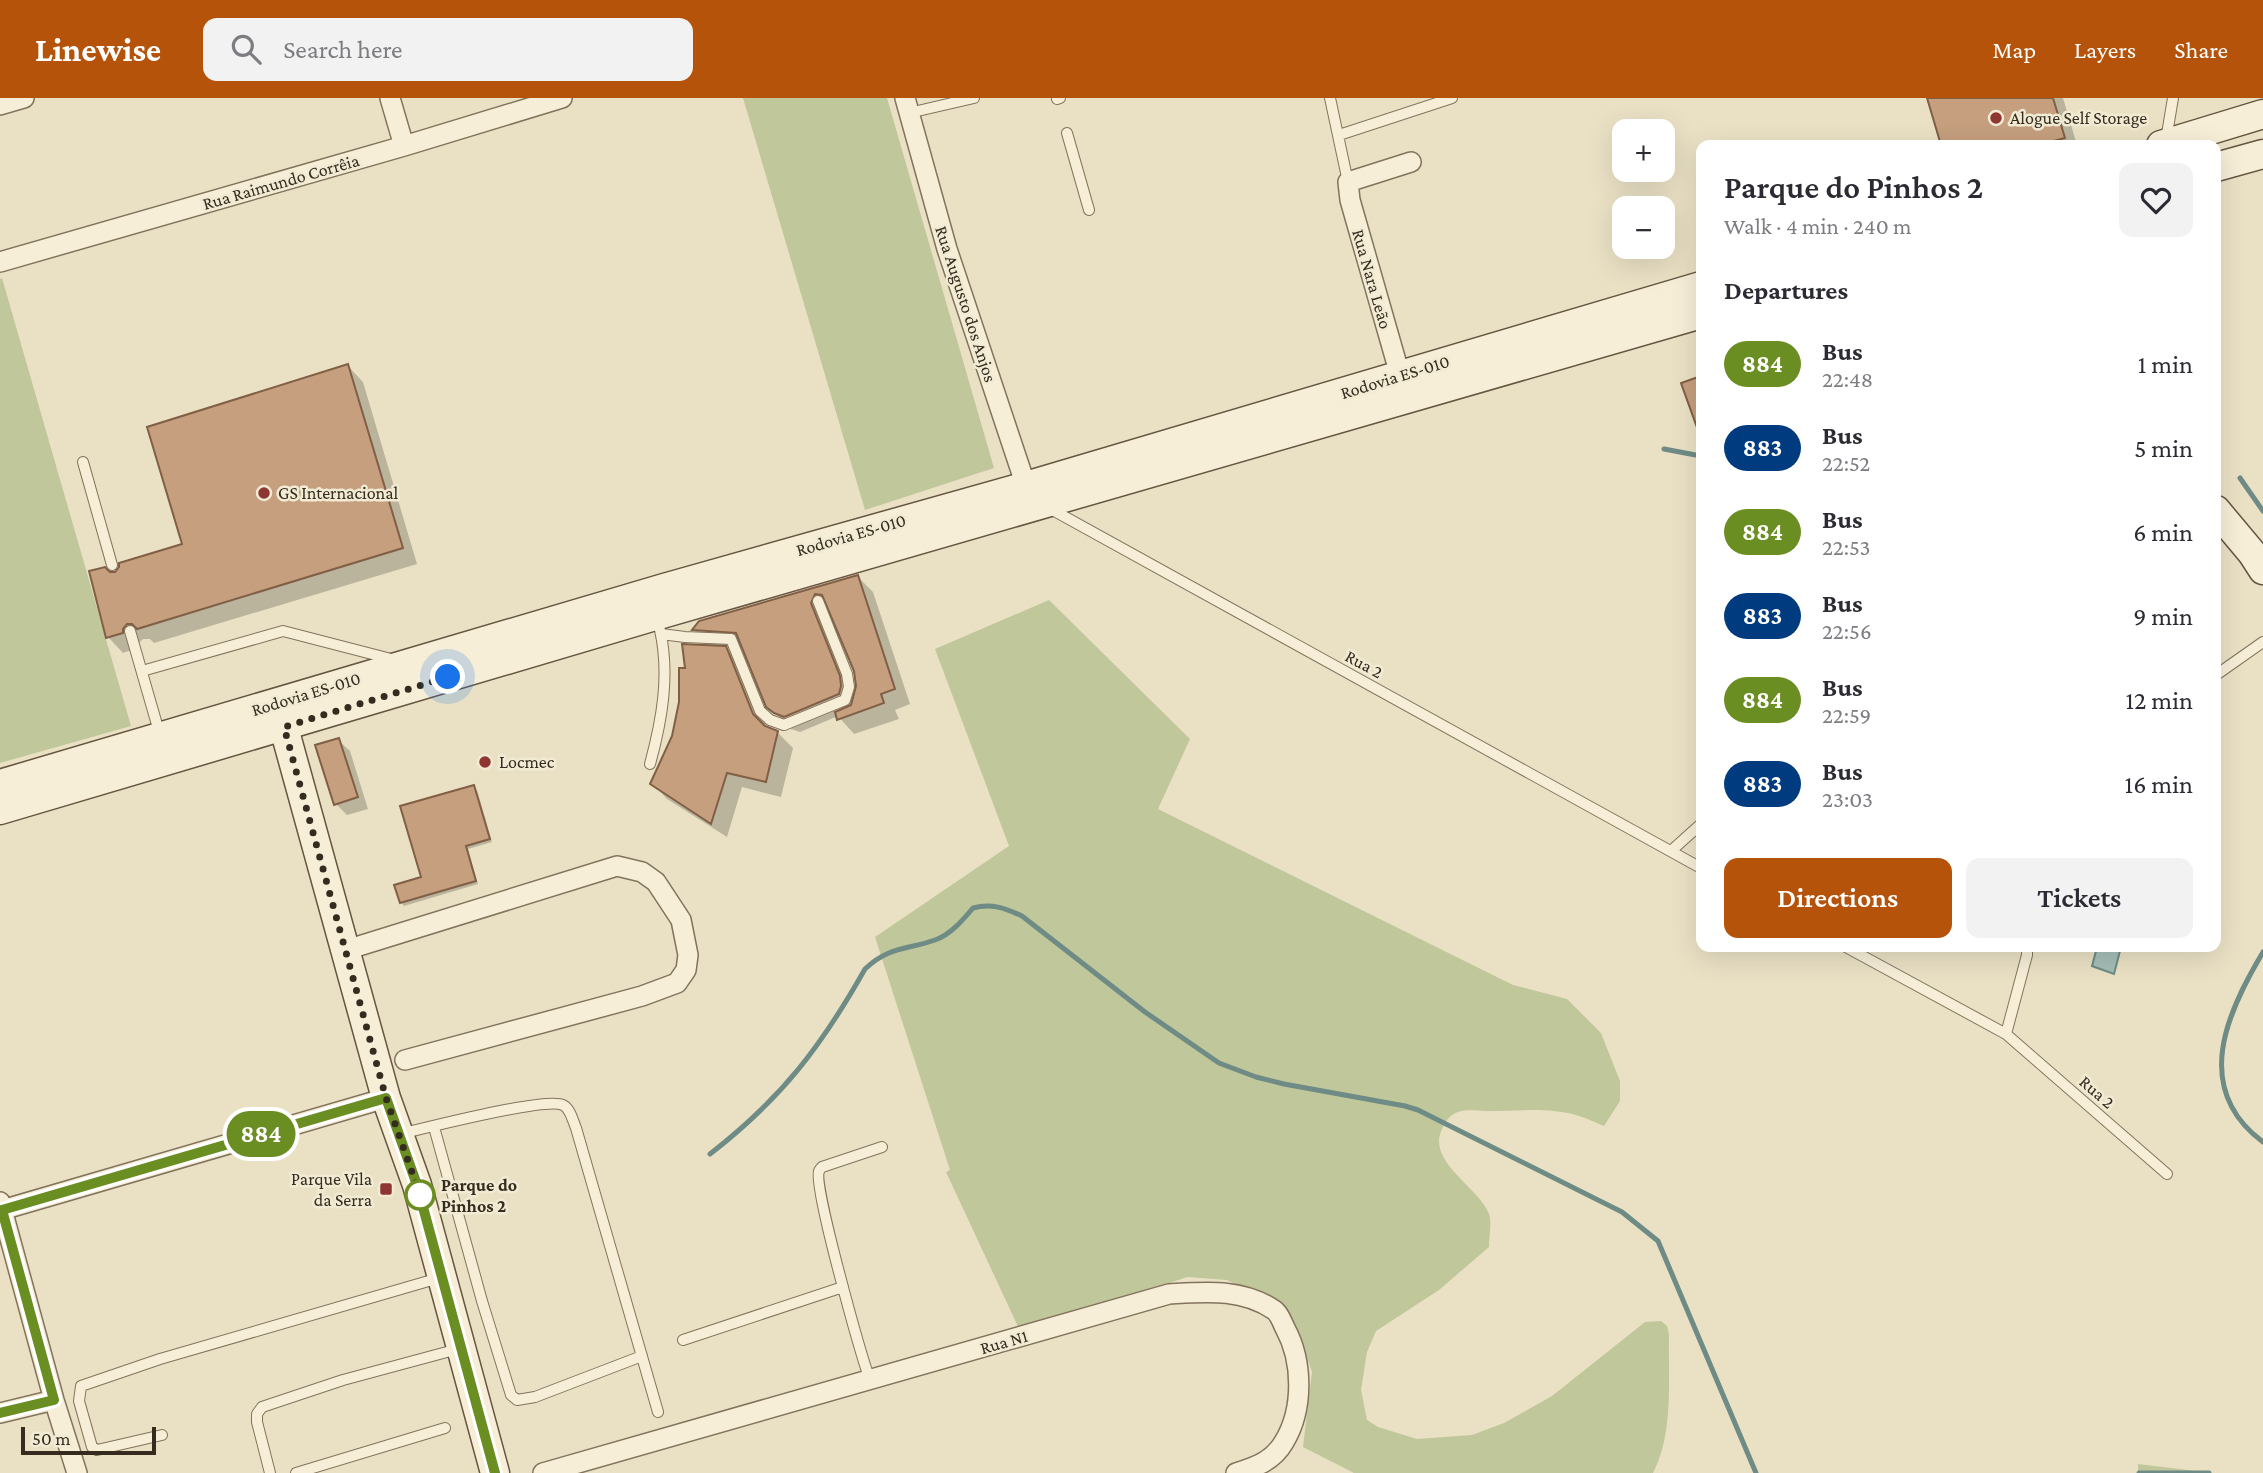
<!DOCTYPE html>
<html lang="en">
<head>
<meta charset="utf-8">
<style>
  :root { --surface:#fff; --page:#f2f2f3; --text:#2b2b33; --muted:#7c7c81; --accent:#b45309 }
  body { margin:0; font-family:"Crimson Pro",serif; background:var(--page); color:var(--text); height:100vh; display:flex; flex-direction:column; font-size:26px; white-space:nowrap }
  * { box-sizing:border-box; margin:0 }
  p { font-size:23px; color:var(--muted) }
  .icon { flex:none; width:38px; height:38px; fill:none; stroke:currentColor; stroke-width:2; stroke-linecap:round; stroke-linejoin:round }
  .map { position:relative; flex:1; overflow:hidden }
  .details { position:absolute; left:1696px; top:42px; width:525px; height:812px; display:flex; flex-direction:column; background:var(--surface); border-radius:14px; box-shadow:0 7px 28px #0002 }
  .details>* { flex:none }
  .badge { padding:0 14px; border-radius:23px; font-size:24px; line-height:46px }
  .tools { position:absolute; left:1612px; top:21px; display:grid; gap:14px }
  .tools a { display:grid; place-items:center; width:63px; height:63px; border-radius:14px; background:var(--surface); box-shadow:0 7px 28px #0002; font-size:35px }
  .scale { position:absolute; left:21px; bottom:18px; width:135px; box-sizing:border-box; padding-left:7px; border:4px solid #352b1f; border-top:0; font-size:19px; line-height:24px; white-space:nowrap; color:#352b1f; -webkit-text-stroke:5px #f2ebd4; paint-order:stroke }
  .you { position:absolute; width:35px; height:35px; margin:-18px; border:5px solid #fff; border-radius:50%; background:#1a73e8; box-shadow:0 0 0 10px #1a73e833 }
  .map>.badge { position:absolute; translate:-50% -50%; box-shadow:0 0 0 4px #fff }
  h2 { padding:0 28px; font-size:26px; line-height:63px }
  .round { display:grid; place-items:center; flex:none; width:74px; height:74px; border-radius:14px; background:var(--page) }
  .overview { display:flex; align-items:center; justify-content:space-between; height:119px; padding:0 28px }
  h1 { font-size:33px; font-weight:600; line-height:52px }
  .primary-button { display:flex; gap:14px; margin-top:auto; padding:14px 28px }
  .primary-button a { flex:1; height:80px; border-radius:14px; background:var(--accent); color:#fff; font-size:28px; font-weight:600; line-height:80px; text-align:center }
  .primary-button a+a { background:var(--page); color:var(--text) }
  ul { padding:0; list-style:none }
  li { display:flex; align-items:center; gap:21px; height:84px; padding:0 28px }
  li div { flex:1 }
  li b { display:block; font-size:26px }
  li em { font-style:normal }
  li .badge { min-width:77px; font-weight:700; text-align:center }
  header { display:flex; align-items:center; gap:42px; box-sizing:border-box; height:98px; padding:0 35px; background:var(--accent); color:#fff }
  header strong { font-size:33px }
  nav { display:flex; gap:38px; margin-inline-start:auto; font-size:24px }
  .search { width:490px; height:63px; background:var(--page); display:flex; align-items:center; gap:18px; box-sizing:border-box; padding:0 24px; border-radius:14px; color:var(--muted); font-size:26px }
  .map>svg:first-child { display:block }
</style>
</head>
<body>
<header>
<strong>Linewise</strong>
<div class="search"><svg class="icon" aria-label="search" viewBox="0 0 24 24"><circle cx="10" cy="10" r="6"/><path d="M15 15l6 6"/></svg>Search here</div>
<nav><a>Map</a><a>Layers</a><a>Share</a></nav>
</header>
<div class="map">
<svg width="2263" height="1375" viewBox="0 0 2263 1375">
  <rect width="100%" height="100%" fill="#eae1c5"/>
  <path fill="#c0c79a" d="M743,0H887L994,370L865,412Z
    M2,180L131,628L0,665V181Z
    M1049,502L1190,641L1158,711L1513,887L1567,901L1601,935L1620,983V1003L1604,1028C1596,1025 1587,1020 1579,1018C1551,1009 1516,1013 1487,1013C1465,1012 1452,1009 1442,1031C1426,1064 1480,1090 1489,1116C1492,1125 1489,1139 1489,1149L1439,1192L1376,1233L1367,1254L1361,1292L1367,1322L1378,1329L1417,1341L1472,1337L1504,1325L1552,1298L1645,1224L1661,1223L1667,1228L1669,1237C1668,1281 1674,1335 1653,1375H1354L1303,1349L1312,1274L1298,1234L1278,1208L1227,1182L1187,1179L1021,1235L946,1074L950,1072L875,839L1009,748L935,551Z
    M2138,1366L2212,1375H2138Z"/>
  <path fill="#a6beb8" stroke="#6e8b85" stroke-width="2" d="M2097,849H2121L2114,876L2092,868Z"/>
  <path fill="#0003" fill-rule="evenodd" d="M1929,0H2063L2077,47H1943Z
    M348,268L363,284L417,466L154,545L150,541H143L138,546V550L123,555L108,539L109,476H115L185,447Z
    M858,479L873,494L910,606L895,612L899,621L854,636L838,618L800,634L791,631L768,608L744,550L723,548L741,566L767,630L777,634L793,650L781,699L742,689L727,739L667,701L652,685L673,638L686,572L712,549L694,532ZM830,511L856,573L858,588L855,597L826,522Z
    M338,642L350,653L368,711L347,717L336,706Z
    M473,689L477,692L492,744L468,751L478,786L404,808L401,804L424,781Z"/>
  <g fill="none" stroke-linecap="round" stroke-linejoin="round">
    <path stroke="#6e8b85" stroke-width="5" d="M1664,351L1701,358
      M2240,380L2263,413
      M2263,854C2226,916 2192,991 2263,1044
      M710,1056C781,1001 821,949 865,871C889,848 907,852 935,842C950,837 963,822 973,810C991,805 1005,810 1022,818L1145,914L1219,965L1256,979L1284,986L1405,1008L1418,1012L1622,1114L1658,1143L1756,1375
      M2139,1375H2209"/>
  </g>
  <path fill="#c59f7e" stroke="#805f45" stroke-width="2" d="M1927,0H2053L2065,40L2039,47H1941Z
    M348,266L403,450L137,531L132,526H127L123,531V535L106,540L89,473L105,469L110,474H115L119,469V465L182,446L147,329Z
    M1701,278V335H1699L1681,285Z
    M858,477L895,591L881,596L884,605L837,622L835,614L851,607L856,588L854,573L822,497L815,496L811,505L840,578L841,588L839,596L784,619L774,615L766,609L736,535L692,532L699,523Z
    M682,546L726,548L753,616L765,628L778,633L766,684L727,675L711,726L650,686L672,638L679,604V570H685Z
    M339,640L358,699L334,707L315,647Z
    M474,687L490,741L466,748L476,783L400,805L394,787L421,779L400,708Z"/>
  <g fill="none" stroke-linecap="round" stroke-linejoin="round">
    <defs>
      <path id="lane" d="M1330,0L1348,84
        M1057,1L1060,0
        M909,15L974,0
        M1067,35L1089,112
        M1339,37L1452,0
        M2166,42L2173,0
        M83,364L112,467
        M1049,410L1701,770
        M130,533L160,637
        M661,536L685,539L731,541L760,613L770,622L784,627L845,602L849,589L847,576L818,503
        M142,573L283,533L395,562
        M2216,577L2263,544
        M650,666C662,622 670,577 660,532
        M1671,753L1701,726
        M1846,849L2006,936L2167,1076
        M2006,936L2027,857V849
        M434,1029L482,1203L511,1297L517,1302L535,1299L642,1258
        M400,1036C426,1030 545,999 563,1007C570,1010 573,1023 576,1030L658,1314
        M683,1242L843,1189
        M870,1282C861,1257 813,1088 819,1073C820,1071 821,1070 822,1069L882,1049
        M162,1337L97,1352L92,1349L79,1303L81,1288L160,1261L439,1180
        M270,1375L257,1324V1316L262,1309L343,1282L458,1251
        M296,1375L445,1330"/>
      <path id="street" d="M390,0L404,48
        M905,0L947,151L1026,388L1034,397
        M0,7L24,0
        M0,164L404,48L562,0
        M1400,277L1350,102L1348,84L1411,64
        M346,852L617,768L642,774L656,784L681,822L688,857L686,872L677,885L642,898L405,962
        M0,1104L54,1302L77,1375
        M2,1112L386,1000
        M0,1315L54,1302
        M543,1375L1169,1196C1205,1194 1242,1190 1274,1212C1279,1215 1282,1224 1285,1230C1303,1263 1304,1311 1284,1344C1273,1363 1256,1369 1236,1375"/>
      <path id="secondary" d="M2161,47L2263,16
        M2216,69L2263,56
        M2216,412L2252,455L2263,472
        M284,630L386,1000L417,1087L495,1375
        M0,686L664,490L1026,388L1701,188
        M0,712L655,518L1701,216"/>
    </defs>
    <use href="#lane" stroke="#83735d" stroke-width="12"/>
    <use href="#street" stroke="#83735d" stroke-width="22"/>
    <use href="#secondary" stroke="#655440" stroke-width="31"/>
    <use href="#lane" stroke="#f6eed7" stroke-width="10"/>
    <use href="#street" stroke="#f6eed7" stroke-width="19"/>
    <use href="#secondary" stroke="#f6eed7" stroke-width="28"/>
  </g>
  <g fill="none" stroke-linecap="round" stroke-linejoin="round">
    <defs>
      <path id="line" d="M0,1315L54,1302L2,1112L386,1000L417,1087L495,1375"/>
    </defs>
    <use href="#line" stroke="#fff" stroke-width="16"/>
    <use href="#line" stroke="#6b8e23" stroke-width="10"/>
    <path stroke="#352b1f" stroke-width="7" stroke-dasharray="0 12.6" d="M420,1097L386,1000L284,629L448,579"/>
  </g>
  <g fill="#8d3632" stroke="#f2ebd4" stroke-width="2.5">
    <circle cx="1996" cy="20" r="7"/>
    <circle cx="264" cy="395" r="7"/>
    <circle cx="485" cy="664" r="7"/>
    <rect x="379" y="1084" width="14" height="14" rx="3.5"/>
  </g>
  <circle fill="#fff" stroke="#6b8e23" stroke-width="3.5" cx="420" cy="1097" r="14"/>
  <g text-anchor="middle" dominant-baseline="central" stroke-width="5" stroke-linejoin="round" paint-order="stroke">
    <g font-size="18" fill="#352b1f" stroke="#f2ebd4" text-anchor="start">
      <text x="2010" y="20">Alogue Self Storage</text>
      <text x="278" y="395">GS Internacional</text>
      <text x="499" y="664">Locmec</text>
      <text x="372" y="1081" text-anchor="end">Parque Vila<tspan x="372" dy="21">da Serra</tspan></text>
    </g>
    <g font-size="18" fill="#352b1f" stroke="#f2ebd4">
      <text transform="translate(281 84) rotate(-16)">Rua Raimundo Corrêia</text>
      <text transform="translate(1372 181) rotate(74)">Rua Nara Leão</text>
      <text transform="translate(966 206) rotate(72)">Rua Augusto dos Anjos</text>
      <text transform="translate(1395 279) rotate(-17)">Rodovia ES-010</text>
      <text transform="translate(851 437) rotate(-16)">Rodovia ES-010</text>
      <text transform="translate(1364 566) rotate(29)">Rua 2</text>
      <text transform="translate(306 596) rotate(-17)">Rodovia ES-010</text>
      <text transform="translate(2097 994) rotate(41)">Rua 2</text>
      <text transform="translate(1004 1244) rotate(-16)">Rua N1</text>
    </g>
    <g font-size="18" font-weight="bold" fill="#352b1f" stroke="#f2ebd4" text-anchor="start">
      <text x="441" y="1087">Parque do<tspan x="441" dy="21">Pinhos 2</tspan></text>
    </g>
  </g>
</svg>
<div class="tools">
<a>+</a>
<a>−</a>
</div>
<div class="scale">50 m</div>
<div class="you" style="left:448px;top:579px"></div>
<b class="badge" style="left:261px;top:1036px;background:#6b8e23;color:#fff">884</b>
<section class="details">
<div class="overview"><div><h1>Parque do Pinhos 2</h1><p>Walk · 4 min · 240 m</p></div><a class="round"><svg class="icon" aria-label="heart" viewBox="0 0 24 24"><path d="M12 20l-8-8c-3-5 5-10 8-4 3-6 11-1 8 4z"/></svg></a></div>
<h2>Departures</h2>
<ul>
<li><span class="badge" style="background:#6b8e23;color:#fff">884</span><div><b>Bus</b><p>22:48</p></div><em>1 min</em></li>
<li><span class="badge" style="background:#003b80;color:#fff">883</span><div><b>Bus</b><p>22:52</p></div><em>5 min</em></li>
<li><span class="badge" style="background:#6b8e23;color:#fff">884</span><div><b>Bus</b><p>22:53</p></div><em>6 min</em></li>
<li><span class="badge" style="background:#003b80;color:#fff">883</span><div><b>Bus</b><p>22:56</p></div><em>9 min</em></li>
<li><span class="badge" style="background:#6b8e23;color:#fff">884</span><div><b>Bus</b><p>22:59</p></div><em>12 min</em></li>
<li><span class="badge" style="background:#003b80;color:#fff">883</span><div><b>Bus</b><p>23:03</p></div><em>16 min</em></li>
</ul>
<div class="primary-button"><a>Directions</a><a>Tickets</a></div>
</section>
</div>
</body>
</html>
